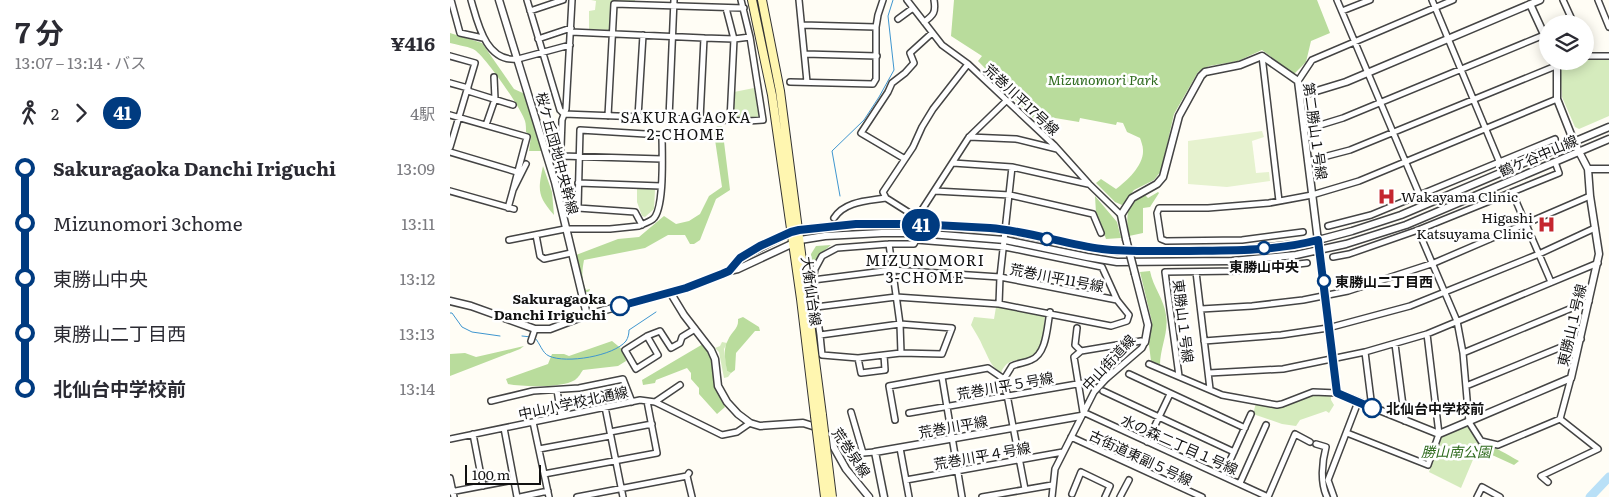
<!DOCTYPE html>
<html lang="ja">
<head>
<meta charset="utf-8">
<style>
  :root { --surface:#fff; --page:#f7f7f7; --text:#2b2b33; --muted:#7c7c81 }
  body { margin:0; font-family:Literata,"Noto Sans JP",serif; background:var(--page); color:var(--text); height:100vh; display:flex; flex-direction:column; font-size:19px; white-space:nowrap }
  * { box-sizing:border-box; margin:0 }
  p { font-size:16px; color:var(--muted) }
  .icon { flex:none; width:28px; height:28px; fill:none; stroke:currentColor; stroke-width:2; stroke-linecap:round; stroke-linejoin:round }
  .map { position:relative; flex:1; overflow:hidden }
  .side { display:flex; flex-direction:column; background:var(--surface); width:450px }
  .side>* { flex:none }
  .badge { padding:0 10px; border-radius:16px; font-size:18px; line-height:32px }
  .fabs { position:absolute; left:1089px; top:15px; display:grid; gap:10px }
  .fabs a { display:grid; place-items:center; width:55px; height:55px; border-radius:50%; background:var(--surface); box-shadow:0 2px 12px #0003; font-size:25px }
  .scale { position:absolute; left:15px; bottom:12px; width:76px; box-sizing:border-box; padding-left:5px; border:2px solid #111; border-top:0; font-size:14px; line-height:18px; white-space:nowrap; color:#111; -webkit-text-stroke:4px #fff; paint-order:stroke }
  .map>.badge { position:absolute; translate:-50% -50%; box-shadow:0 0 0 2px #fff }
  .legs { display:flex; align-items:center; gap:8px; height:55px; padding:0 15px; font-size:16px }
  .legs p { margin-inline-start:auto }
  .overview { display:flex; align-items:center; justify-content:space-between; height:85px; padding:0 15px }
  h1 { font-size:28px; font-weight:700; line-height:38px }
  ul { padding:0 15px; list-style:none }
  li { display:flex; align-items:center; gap:18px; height:55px; font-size:19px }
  li i { display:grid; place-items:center; width:8px; height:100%; margin:0 6px; background:currentColor }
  li i::after { content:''; width:12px; height:12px; margin:-6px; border:4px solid; border-radius:50%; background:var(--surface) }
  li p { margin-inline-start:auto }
  li:first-child i { background:linear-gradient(#0000 50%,currentColor 0) }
  li:last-child i { background:linear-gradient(currentColor 50%,#0000 0) }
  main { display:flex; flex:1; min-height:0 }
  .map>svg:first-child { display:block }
</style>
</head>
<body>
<main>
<section class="side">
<div class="overview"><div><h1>7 分</h1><p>13:07 – 13:14 · バス</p></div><b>¥416</b></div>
<div class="legs"><svg class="icon" aria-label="walk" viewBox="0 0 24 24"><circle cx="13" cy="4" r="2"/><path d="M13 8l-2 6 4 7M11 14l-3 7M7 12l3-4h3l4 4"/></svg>2<svg class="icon" aria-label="forward" viewBox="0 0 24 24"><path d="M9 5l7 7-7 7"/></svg><b class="badge" style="background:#003b80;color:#fff">41</b><p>4駅</p></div>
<ul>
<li><i style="color:#003b80"></i><b>Sakuragaoka Danchi Iriguchi</b><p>13:09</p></li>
<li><i style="color:#003b80"></i><span>Mizunomori 3chome</span><p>13:11</p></li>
<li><i style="color:#003b80"></i><span>東勝山中央</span><p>13:12</p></li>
<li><i style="color:#003b80"></i><span>東勝山二丁目西</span><p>13:13</p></li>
<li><i style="color:#003b80"></i><b>北仙台中学校前</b><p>13:14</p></li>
</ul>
</section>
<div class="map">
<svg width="1159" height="497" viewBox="0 0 1159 497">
  <rect width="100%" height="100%" fill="#fffdf5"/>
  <path fill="#d5ebbd" d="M141,0H185V2L162,1L161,28L158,30L139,29V11L145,10L146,1Z
    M1138,57L1159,58V116L1129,129L1125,127L1112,97L1110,67L1127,61H1135V59Z
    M304,88L309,117H284V92Z
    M187,188H203L205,190L204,209L195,217L192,216L187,202Z
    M546,307L594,314L595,315C594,326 593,342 587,351C578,365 558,353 551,373C540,366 539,358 533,347C530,339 525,332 521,325L524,317L544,319Z
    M272,342L277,343L274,349L277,371L281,373L278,377L274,378L269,352L265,348L270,346Z
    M865,395L881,396V400L884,405L879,413L876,411L850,420L846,426L832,424L803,414L806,403L830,407Z
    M1018,425L1030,443L1011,488L979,472L992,436Z"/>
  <path fill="#b9dc9c" d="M504,0H867L880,33L861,41L856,62L844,74L812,50L788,61L759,66L748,72L724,114L711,171L704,180L684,190L672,205L665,202L646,183L651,179L666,189C677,181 694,165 693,150C693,146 691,141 690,138L677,132L673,123L667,122L666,125L630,118L629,122L599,117L592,111L583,118L528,61L532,56L501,36Z
    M0,33L32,43L64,89L75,94L92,151H79L81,136L76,132C76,129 76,124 75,121C72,109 33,53 23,49C16,46 7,45 0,43Z
    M267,126H272L280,190L266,199L250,240L244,244H240L235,235H218L195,248L134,260C132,271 131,280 136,290L140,289L139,292H132L126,255L168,239L189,237L214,216L226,224L239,221L250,214L259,196L272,187L264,133Z
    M93,166L102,192L104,215C87,196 88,190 93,166Z
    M708,192L709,193L700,207L693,208V233L679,236C676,218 675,203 694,194L698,198Z
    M645,196L667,222L671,238L656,239L646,213Z
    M381,245L369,255L362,269L361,254L366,246Z
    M700,271C703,287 714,299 716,315C719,332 710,348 710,365L701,361L699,345L702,322L690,272Z
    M293,317L309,327L310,331H305L286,353L285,370L281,373L277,371C275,360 273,348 278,340C282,331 289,329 288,319Z
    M162,341L173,350L176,361L168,366L133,370C130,374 129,377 125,380C112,388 74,387 58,384L56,379L98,364L102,354H114L119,356Z
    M253,344L261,358L266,390L275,407L267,414L249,394V388L241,379V373L237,368L206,380L205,383L193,385L192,380Z
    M74,346L70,349L0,376V354L15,353L26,357Z
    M1032,443C1046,447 1056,454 1069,461L1064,465L1029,449Z"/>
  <path fill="#e6f2cf" d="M812,131L814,137L802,141L806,173L819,172L820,181L777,187L738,184V141Z"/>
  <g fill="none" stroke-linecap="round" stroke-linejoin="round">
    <path stroke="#3f96cf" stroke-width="1" d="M390,196L382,151L414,120L429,97L444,70L438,16L443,0
      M0,313H2L12,327L22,332L50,336
      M72,336L81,337
      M85,338C90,343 92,353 99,356C116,364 164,356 176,341C178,338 179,334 179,330L206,312"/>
    <path stroke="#b9e0f7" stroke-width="9" d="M1140,497L1159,477"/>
    <defs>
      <path id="minor" d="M1,0L10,33L33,38
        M21,0C28,24 36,63 68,59L120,45
        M77,0L110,110L114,114L298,121L313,120L300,37L291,0
        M349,0L357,82
        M457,0L492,45L518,64L604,145L639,184L671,215
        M887,0L970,196
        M982,0L1049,161
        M1113,0L1124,24
        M1148,0L1159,27
        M276,8L284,39L280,120
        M80,11L113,0
        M892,11L920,0
        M448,19L463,8
        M474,22C484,15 486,12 484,0
        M352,25L426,27L428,15L433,0
        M121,32L254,38L284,39L300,37
        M88,39L121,28
        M355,54L427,56
        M0,56L25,63L0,147
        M812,56L829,201
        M1135,56H1159
        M848,81L862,60L1003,0
        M340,82L423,84L426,79V27
        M0,83L18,88
        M18,91L63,105
        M0,115L77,137L63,190
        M158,116L164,4L294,8
        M188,117L193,35
        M219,118L224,0
        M250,119L254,38
        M36,125L45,99L44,77
        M854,130L893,118L1094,35
        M519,137L566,139L607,149
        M0,152L67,172
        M111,156L212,159
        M455,159L411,133L438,92L442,83L455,73L464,63L460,53L482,33
        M858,161L900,150L1118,61
        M503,163L562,167L638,184
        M104,179L108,178L110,174L112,120L116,109L122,0
        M128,183L211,186
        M0,191L64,209
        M485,191L560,195L643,214L651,233
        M1062,192L1101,282
        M58,208L63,190L76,164
        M466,217L436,198L433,192L463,147L472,127L483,109L518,64
        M384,218C395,201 418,201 436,198
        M466,219L519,137L556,101
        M878,226L921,215L1105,139
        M968,230L1007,321L1013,353L1019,422L1031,441L1048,445L1110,419
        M853,232L792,240L716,241L711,239L707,213L709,208H758L819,203L862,195L909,181L1107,99
        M86,235L90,256L94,259L121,253
        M59,240L115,229H160L189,226C193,224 199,222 203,219C215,209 212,152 212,135L130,130L128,208L185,212L192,225
        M439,244L450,324L451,353
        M883,257L899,254L968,230L1109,173L1105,162
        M746,272L760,389
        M363,280L442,270L550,277L667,300
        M549,304L550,277L562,167
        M366,307L363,280L365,269L372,256L387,248L439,244H464L467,238
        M751,309L802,306L853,300L898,291L984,263L1140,196
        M627,328L625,345L631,351
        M370,335L372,355L408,358L451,353L492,354L502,328L450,324L370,335L366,307L446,297L549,304L661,326L677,321L679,315L667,300L652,267L555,247L466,240
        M197,336L208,355L186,369L175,350L197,336L210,331L221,348L230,343L232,337L245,329
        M81,341L85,329
        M754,341L831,335L878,328L960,306L1089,254L1145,228
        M945,344L955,421
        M915,352L922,408
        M1013,353L1139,301
        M408,358L411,373L435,370L434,355
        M699,364L772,395L827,405L832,404L863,392L887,393
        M759,373L833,369L915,352L977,334L1148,263
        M679,374L795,428
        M729,376L715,272L788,271L857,263
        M492,377L512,497
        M554,379L575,489
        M554,379L562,366C568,363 575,363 581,360C597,354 597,326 600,312
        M1016,386L1131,339
        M107,390L111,416
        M653,391L784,452
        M41,401L83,391L129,388L173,379L182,402
        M205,402L230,385
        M155,407L173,497
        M401,412L413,453L425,452
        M459,413L656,379
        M445,420L439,386L538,368L554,379
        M83,422L99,497
        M54,428L67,497
        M160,432L202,424
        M897,433L978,465L989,434L977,334
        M23,434L33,486
        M621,437L752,497
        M0,439L190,400L205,402L272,435L287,432L300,423
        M697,442L720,394
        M866,444L876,447C872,462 870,483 877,497
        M450,448L459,497
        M89,449L160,436
        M94,474L207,453L197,401
        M237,476L242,497
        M773,476L801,414
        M0,478L4,497
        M456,480L613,452
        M1098,482L1091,476L1148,449L1110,419L1121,378
        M790,483L816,425
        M0,492L63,480
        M622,494L631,472L660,486L655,497
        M70,497L98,491
        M127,497L237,476L239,473
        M532,497L602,485
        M602,497L605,469L644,392L656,379L692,348L695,342L691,341L631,351L624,357L633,412L818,497L845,434L860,442
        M670,497L679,480
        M884,497L878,480L908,402
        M1027,497L1032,487L1050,497"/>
      <path id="tertiary" d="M49,0L105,182L137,315
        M1080,4L1098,43
        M850,96L896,82L1090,0
        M1138,169H1159
        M676,239L671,215L682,198L707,184L713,177L729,116L751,76L755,72L790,65L812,56L848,81L887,393L989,434L1121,378L1149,254L1140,196L1138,169L1124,142L1107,99V65L1105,61
        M279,271L290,258L341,232L364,228L406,224L466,225L549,229L637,247L668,251L792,250L857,243L902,231L951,215L1159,127
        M685,274L698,325L695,342
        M220,292L234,315L261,350L265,359L268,386L277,402L288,414L300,423L310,426L353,423L369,428L377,435L396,469L419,497
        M0,301L21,306L85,329H100L137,315L236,288L279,271L288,269L350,240L375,236L432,233H467L555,240L637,257L667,262L782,261L846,255L896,244L956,225L1159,139
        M434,497L425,452L631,416"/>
      <path id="secondary" d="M302,0L322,95L351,299L365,416
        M312,0L330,91L372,415"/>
    </defs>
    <use href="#minor" stroke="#444" stroke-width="8"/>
    <use href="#tertiary" stroke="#444" stroke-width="9"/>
    <use href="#secondary" stroke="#333" stroke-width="10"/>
    <use href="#minor" stroke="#fff" stroke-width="5"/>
    <use href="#tertiary" stroke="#fff" stroke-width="6"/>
    <use href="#secondary" stroke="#fff6b0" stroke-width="8"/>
    <defs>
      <path id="tertiary-bridge" d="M676,239L685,274"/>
      <path id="secondary-bridge" d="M372,415L382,497
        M365,416L375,497"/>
    </defs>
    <use href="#tertiary-bridge" stroke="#444" stroke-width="9" stroke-linecap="butt"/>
    <use href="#secondary-bridge" stroke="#333" stroke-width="10" stroke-linecap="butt"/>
    <use href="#tertiary-bridge" stroke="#fff" stroke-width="6"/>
    <use href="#secondary-bridge" stroke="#fff6b0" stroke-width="8"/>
  </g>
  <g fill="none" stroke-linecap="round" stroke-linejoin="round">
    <defs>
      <path id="line-1" d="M170,306L236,288L272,274L279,271L290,258L310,246L341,232L349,230L406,224H466L540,228C578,231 614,244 652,249C677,252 703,251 728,251C775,250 823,252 868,240L887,393L922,408"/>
    </defs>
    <use href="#line-1" stroke="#fff" stroke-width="11"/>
    <use href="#line-1" stroke="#003b80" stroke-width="8"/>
  </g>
  <defs>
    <symbol id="hospital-bare" viewBox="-9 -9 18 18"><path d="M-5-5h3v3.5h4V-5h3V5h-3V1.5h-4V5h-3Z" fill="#c4262e" stroke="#fff" stroke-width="2.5" paint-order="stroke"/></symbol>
  </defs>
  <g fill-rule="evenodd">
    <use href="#hospital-bare" x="924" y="184" width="25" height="25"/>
    <use href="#hospital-bare" x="1084" y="212" width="25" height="25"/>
  </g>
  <g fill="#fff" stroke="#003b80" stroke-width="2.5">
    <circle cx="597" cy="239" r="6"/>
    <circle cx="814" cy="248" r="6"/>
    <circle cx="874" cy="281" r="6"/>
    <circle cx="170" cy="306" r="9"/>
    <circle cx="922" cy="408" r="9"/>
  </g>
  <g text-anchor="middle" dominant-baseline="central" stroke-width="5" stroke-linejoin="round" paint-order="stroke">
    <g font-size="14" font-style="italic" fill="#2f6b1f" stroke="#fff">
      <text x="653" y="79">Mizunomori Park</text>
      <text x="1006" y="451">勝山南公園</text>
    </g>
    <g font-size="14" fill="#111" stroke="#fff">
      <text transform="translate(572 99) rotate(43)">荒巻川平17号線</text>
      <text transform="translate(866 131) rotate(82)">第二勝山１号線</text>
      <text transform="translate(108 153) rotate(75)">桜ケ丘団地中央幹線</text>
      <text transform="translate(1088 155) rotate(-23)">鶴ケ谷中山線</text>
      <text transform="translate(607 277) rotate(11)">荒巻川平11号線</text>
      <text transform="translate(362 291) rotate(82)">大衡仙台線</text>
      <text transform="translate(734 321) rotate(83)">東勝山１号線</text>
      <text transform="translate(1121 325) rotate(-77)">東勝山１号線</text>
      <text transform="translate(658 362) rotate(-47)">中山街道線</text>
      <text transform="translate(555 385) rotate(-10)">荒巻川平５号線</text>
      <text transform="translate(123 402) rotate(-12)">中山小学校北通線</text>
      <text transform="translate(503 426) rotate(-10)">荒巻川平線</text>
      <text transform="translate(730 444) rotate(24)">水の森二丁目１号線</text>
      <text transform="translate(402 452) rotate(56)">荒巻泉線</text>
      <text transform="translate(532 455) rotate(-10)">荒巻川平４号線</text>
      <text transform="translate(691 457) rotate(25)">古街道東副５号線</text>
    </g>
    <g font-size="14" fill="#111" stroke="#fff" text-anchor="start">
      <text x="951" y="196">Wakayama Clinic</text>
      <text x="1083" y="217" text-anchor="end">Higashi<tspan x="1083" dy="16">Katsuyama Clinic</tspan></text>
    </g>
    <g font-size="14" font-weight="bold" fill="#111" stroke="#fff" text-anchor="start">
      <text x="814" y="266" text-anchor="middle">東勝山中央</text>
      <text x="885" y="281">東勝山二丁目西</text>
      <text x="156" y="298" text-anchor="end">Sakuragaoka<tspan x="156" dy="16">Danchi Iriguchi</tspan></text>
      <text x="936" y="408">北仙台中学校前</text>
    </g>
    <g font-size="15" letter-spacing="1" fill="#111" stroke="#fff">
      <text x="236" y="116">SAKURAGAOKA<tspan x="236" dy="17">2-CHOME</tspan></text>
      <text x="475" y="259">MIZUNOMORI<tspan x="475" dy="17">3-CHOME</tspan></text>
    </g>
  </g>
</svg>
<div class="fabs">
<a><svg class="icon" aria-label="layers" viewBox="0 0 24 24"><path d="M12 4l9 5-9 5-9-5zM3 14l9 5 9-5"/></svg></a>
</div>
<div class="scale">100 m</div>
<b class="badge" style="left:471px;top:225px;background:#003b80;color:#fff">41</b>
</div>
</main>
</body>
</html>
